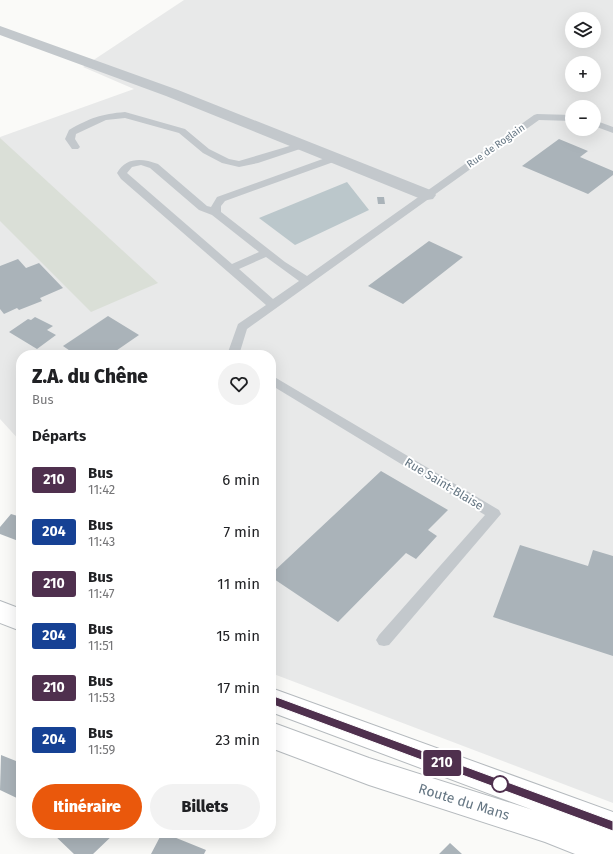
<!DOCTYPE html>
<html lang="fr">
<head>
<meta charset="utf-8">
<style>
  :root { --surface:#fff; --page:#f2f2f2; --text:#202124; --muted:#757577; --accent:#ea580c }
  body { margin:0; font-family:"Fira Sans",sans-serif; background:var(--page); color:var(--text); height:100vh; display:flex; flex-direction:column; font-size:15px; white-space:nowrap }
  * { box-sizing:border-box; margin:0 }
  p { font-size:13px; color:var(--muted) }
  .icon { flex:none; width:22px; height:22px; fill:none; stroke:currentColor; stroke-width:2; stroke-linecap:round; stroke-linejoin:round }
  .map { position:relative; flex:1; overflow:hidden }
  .details { position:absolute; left:16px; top:350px; width:260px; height:488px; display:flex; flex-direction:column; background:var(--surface); border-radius:16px; box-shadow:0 4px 16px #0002 }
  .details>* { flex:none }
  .badge { padding:0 8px; border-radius:3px; font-size:14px; line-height:26px }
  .tools { position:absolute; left:565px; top:12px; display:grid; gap:8px }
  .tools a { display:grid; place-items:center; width:36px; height:36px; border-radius:50%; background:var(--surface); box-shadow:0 4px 16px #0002; font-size:20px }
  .map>.badge { position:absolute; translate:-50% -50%; box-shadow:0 0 0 2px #fff }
  h2 { padding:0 16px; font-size:15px; line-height:36px }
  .round { display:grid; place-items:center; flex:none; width:42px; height:42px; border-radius:21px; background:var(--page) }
  .head { display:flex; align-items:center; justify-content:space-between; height:68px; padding:0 16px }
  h1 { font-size:19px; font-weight:800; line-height:30px }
  .button { display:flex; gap:8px; margin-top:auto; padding:8px 16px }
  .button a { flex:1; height:46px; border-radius:24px; background:var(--accent); color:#fff; font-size:16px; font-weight:800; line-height:46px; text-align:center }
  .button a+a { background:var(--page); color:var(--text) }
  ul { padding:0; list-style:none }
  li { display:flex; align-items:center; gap:12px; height:52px; padding:0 16px }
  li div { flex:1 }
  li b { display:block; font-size:15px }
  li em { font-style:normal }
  li .badge { min-width:44px; font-weight:700; text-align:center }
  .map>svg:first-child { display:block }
</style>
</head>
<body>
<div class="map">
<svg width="613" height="854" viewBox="0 0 613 854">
  <rect width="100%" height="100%" fill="#fafaf8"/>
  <path fill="#e8e9e9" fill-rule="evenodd" d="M184,0H613V803L271,673V355H21V442L0,419V137L134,89L83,67ZM572,19H594V41H572ZM572,63H594V85H572ZM572,107H594V129H572Z"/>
  <path fill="#dadfd7" d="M0,138L158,283L91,312L0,221Z"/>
  <path fill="#bbc7cb" d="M347,182L369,210L295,245L259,218Z"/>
  <path fill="#aab3b9" d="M559,139L588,151L580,157L613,171V175L588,194L522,166Z
    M377,197H384L385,204H378Z
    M429,241L463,257L403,304L368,286Z
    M18,259L26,268L39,263L63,288L40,298L42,301L19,310L17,308L4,314L0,309V266Z
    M108,316L139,335L110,355H76L63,346Z
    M35,317L53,326L47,330L56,335L37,349L9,332L28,319L31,320Z
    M381,471L448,510L428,530L437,536L416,559L406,553L338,622L271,577V574Z
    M11,514L21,517V542L0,534V527Z
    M520,545L588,566L593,550L613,556V656L493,617Z
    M1,755L21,763V800L0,790Z
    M52,833H115L93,854H74Z
    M162,833H164L206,850L204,854H151Z
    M450,843L462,854H439Z"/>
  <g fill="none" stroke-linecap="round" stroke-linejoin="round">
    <defs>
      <path id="primary" d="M0,601L21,609V631L0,623Z
        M271,688L613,812V854H575L545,842L369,785L271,748V722L369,758L533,810L271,712Z"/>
    </defs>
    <use href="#primary" stroke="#b5babe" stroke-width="2"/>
    <path fill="#c3c8cc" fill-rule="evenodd" d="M125,112L185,129L209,149L229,159L239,161L303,142L308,145L306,147L258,163L239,167L222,163L203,153L179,133L125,118L106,120L76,134L75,139L80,147L78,149H72L65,139L69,130C90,118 101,114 125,112Z
      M537,114L572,115V121L539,120L247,329L239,355H227L238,324L266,305L121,179L117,173C126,157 142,158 158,164L207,206L211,207L217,197L331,156H339L340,158L339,160L225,201L221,206V212L285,262L307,276L534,115ZM141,165L150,168L199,210L212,215L259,252L232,264L127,173L132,167ZM266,257L299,281L273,299L239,269Z
      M594,120L613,127V133L594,126Z
      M271,375L499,510L501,514L389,645L384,646L379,645L376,640L379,635L485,515L271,385Z"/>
    <path fill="#c3c8cc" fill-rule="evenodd" d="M0,26L178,90L433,191L436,195L433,199L427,200L421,199L166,96L0,35Z"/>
    <use href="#primary" fill="#fff" fill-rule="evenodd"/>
  </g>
  <path fill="#4f304e" stroke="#fff" d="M271,695L613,821V831L268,703L266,700L268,697Z"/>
  <circle fill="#fff" stroke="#4f304e" stroke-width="2" cx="500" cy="784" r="8"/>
  <g text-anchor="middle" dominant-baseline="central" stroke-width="4" stroke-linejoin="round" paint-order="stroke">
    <g font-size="10" fill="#657683" stroke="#fff">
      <text transform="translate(496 146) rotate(-35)">Rue de Roglain</text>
    </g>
    <g font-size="12" fill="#657683" stroke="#fff">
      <text transform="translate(444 484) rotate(31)">Rue Saint-Blaise</text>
    </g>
    <g font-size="14" fill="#657683" stroke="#fff">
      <text transform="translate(464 802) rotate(17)">Route du Mans</text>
    </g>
  </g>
</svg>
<div class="tools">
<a><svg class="icon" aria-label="layers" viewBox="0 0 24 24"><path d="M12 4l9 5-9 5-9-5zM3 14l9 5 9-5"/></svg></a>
<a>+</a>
<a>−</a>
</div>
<b class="badge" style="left:442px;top:763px;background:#4f304e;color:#fff">210</b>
<section class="details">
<div class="head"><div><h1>Z.A. du Chêne</h1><p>Bus</p></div><a class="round"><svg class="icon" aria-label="heart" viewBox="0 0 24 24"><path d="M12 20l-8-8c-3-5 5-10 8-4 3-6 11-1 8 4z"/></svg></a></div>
<h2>Départs</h2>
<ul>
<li><span class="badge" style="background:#4f304e;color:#fff">210</span><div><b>Bus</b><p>11:42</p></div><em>6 min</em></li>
<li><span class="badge" style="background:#164194;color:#fff">204</span><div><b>Bus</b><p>11:43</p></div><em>7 min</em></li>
<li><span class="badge" style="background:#4f304e;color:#fff">210</span><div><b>Bus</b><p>11:47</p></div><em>11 min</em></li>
<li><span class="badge" style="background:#164194;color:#fff">204</span><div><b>Bus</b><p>11:51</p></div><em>15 min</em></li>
<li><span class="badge" style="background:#4f304e;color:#fff">210</span><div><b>Bus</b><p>11:53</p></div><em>17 min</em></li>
<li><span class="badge" style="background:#164194;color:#fff">204</span><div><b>Bus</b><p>11:59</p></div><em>23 min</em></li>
</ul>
<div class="button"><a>Itinéraire</a><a>Billets</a></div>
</section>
</div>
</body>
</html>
